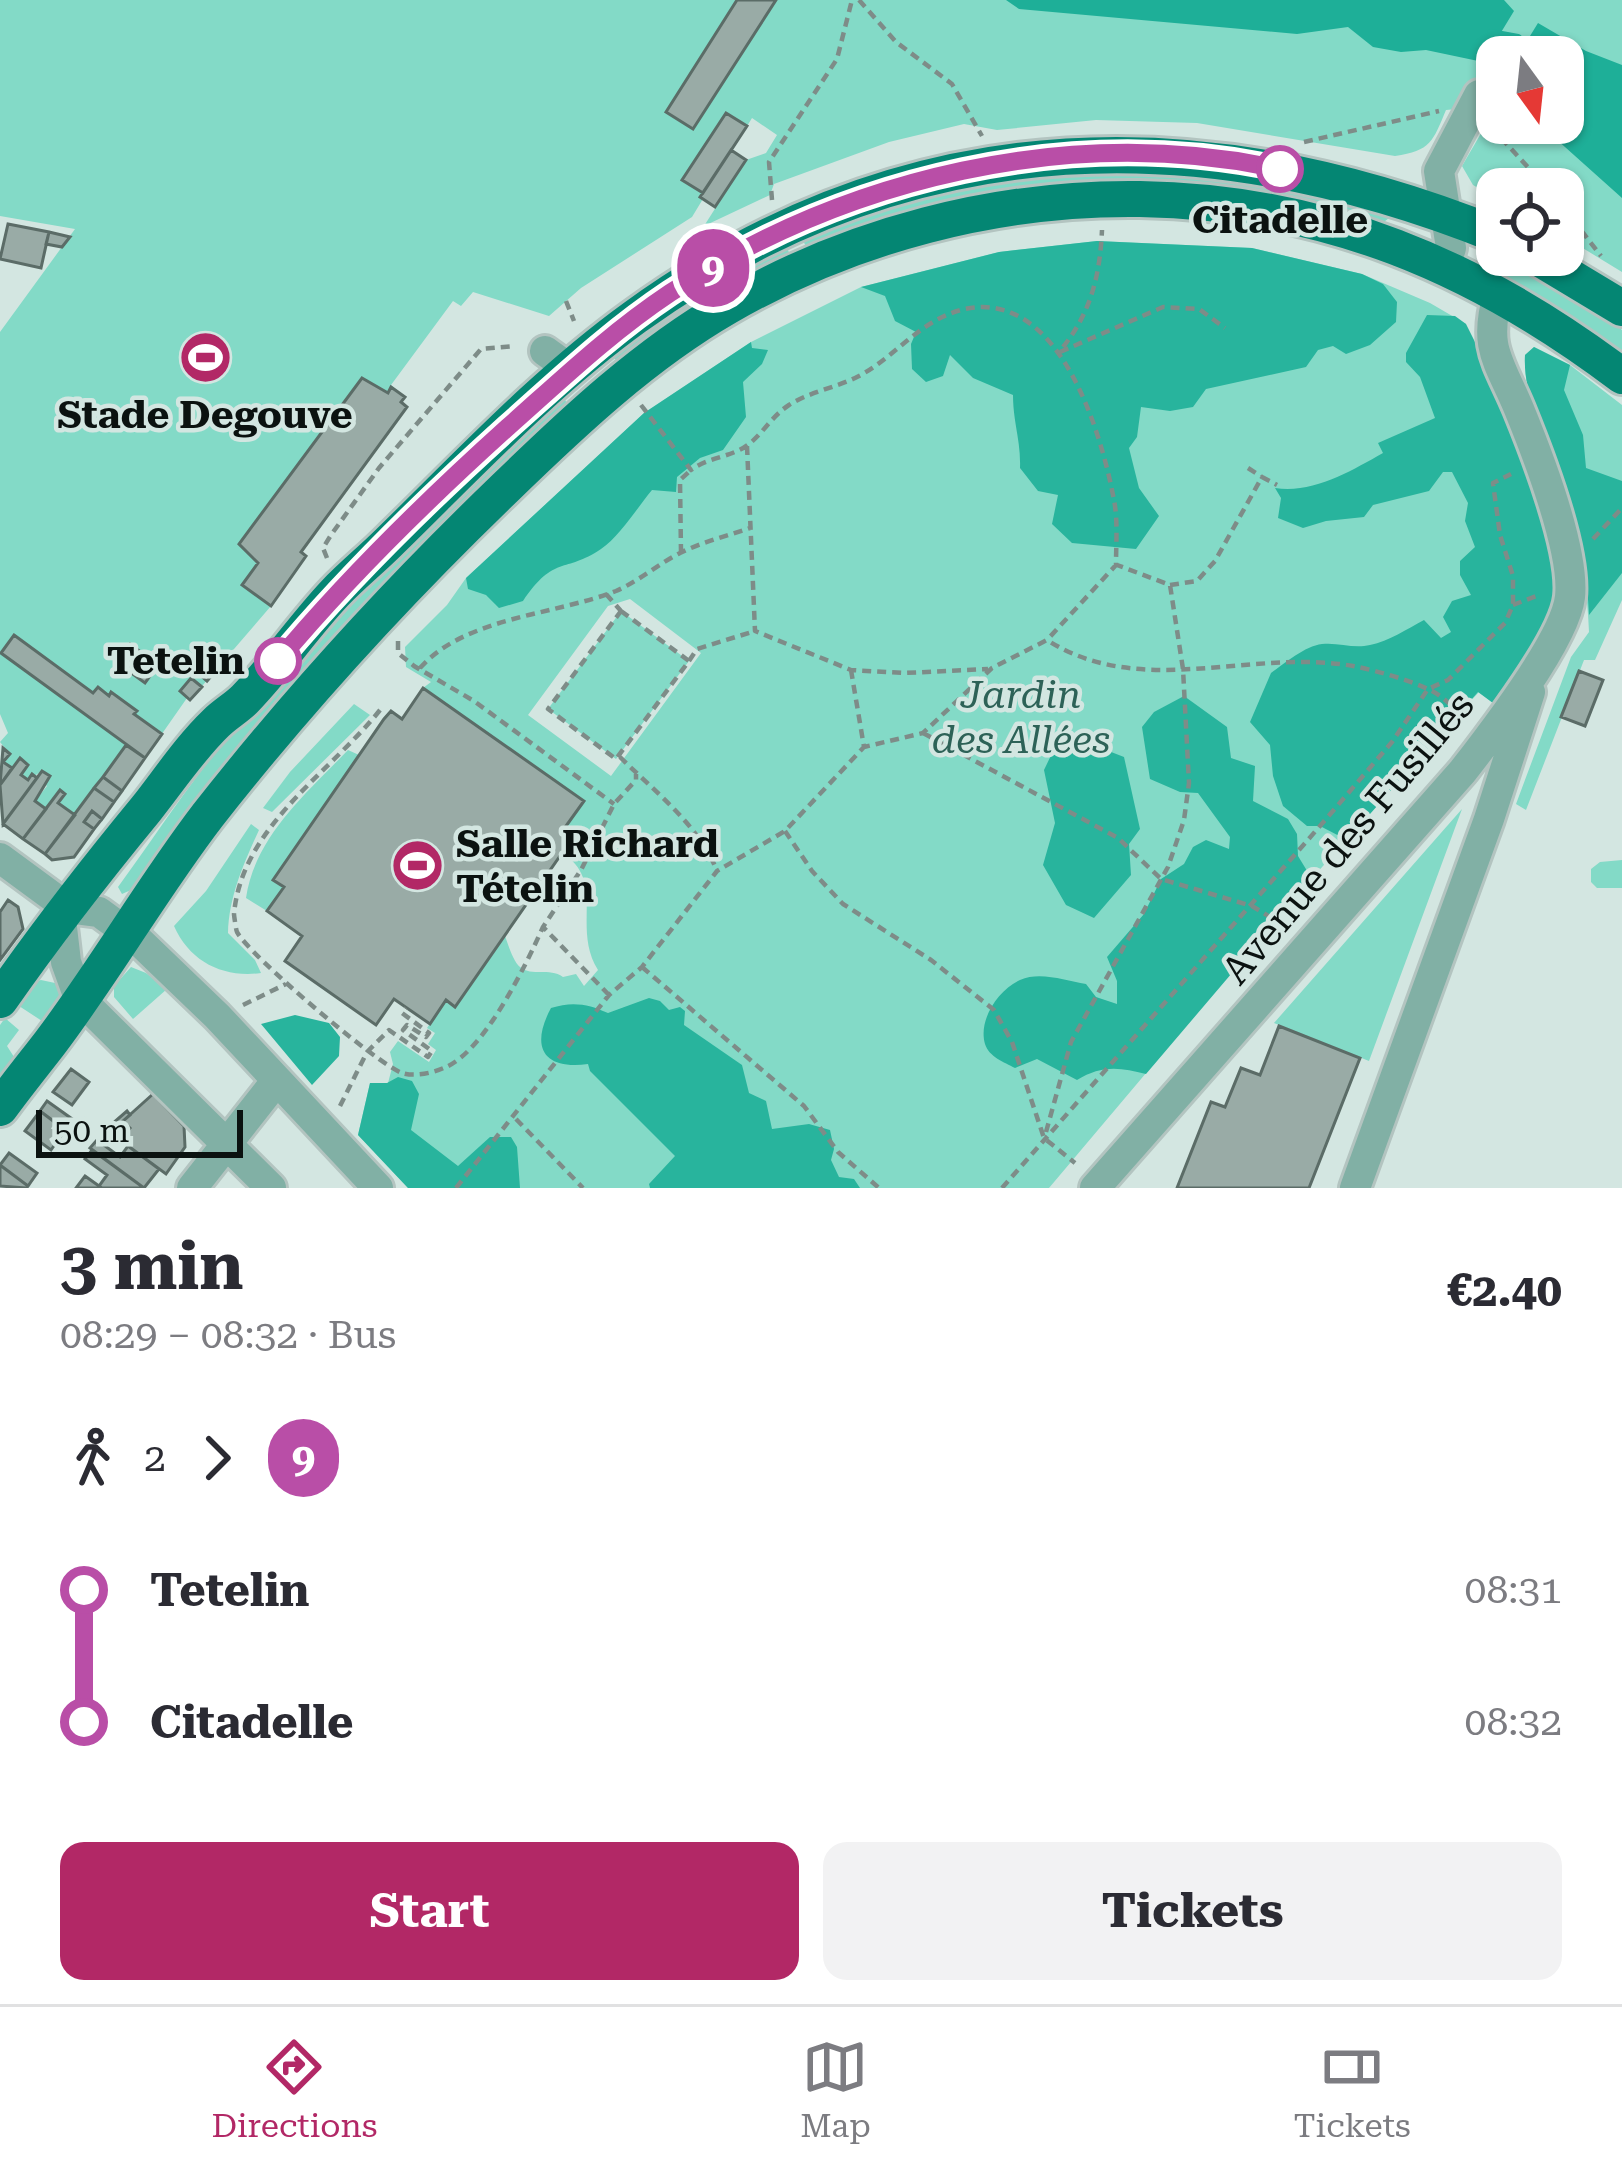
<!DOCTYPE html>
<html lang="en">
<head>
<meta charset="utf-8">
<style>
  :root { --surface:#fff; --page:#f2f2f3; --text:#2b2b33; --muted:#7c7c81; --line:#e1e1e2; --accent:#b22866 }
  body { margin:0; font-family:"Roboto Serif",serif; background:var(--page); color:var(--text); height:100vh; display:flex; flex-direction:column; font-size:45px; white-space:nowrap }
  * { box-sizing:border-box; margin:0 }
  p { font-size:39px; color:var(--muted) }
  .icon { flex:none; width:66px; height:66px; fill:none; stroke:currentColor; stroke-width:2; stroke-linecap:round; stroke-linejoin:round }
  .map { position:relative; height:1188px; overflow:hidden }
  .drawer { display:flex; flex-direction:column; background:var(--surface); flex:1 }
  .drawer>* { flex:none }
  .badge { padding:0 24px; border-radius:39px; font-size:42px; line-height:78px }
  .needle { width:78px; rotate:165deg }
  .buttons { position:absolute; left:1476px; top:36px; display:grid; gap:24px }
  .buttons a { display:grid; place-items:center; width:108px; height:108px; border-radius:24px; background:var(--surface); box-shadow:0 3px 9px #0004; font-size:60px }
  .scale { position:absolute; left:36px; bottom:30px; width:207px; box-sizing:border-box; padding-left:12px; border:6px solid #0b1210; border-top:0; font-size:33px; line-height:42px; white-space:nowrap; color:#0b1210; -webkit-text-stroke:9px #d3e6e1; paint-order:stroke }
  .map>.badge { position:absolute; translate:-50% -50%; box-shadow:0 0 0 6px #fff }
  .legs { display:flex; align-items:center; gap:18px; height:132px; padding:0 60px; font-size:39px }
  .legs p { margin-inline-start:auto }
  .overview { display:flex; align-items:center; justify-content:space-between; height:204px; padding:0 60px }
  h1 { font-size:66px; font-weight:700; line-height:90px }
  .button { display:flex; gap:24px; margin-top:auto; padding:24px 60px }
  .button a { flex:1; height:138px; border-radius:24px; background:var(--accent); color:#fff; font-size:48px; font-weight:700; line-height:138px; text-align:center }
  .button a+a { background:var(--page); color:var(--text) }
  ul { padding:0 60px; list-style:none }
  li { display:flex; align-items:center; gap:42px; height:132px; font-size:45px }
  li i { display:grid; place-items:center; width:18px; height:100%; margin:0 15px; background:currentColor }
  li i::after { content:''; width:30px; height:30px; margin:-15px; border:9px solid; border-radius:50%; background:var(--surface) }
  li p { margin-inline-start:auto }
  li:first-child i { background:linear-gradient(#0000 50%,currentColor 0) }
  li:last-child i { background:linear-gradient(currentColor 50%,#0000 0) }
  .dock { display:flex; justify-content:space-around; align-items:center; height:168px; border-top:3px solid var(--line); background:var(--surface); font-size:33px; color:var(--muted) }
  .dock a { display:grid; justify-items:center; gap:6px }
  .dock .selected { color:var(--accent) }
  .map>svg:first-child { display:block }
</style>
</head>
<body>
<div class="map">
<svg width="1622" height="1188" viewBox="0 0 1622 1188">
  <rect width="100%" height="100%" fill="#d3e6e1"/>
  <path fill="#83dac7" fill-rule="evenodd" d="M0,0H1622V272L1563,236V189H1497V199L1473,185L1462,166L1487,123L1479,107L1446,110C1433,141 1431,151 1395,156L1197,123L1096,120L997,130L964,124L889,142L774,184L770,195L704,226L746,160L766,153L777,135L752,118L692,217L581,288L549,316L473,292L461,306L453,301L391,385L405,397L401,402L407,407L301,551L306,556L271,606L190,700L187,698L145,758L126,745L75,815L58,803L65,794L60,790L46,809L35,801L47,786L44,783L49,776L42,771L28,780L21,775L20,759L12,768L3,762L10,754L0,742L8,733L0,714V332L75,229L0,216ZM1497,57H1563V123H1497Z
    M1055,170H1201L1388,206L1389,218L1380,225L1235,191L809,252L801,237L884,203Z
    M1097,241L1252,248L1362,274L1430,303L1466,324L1497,706L1479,692L1454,719L1282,912L1049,1188H408L358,1135L370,1083H388L393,1064L390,1052L398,1041L429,1062L436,1050L428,1044L435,1033L427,1028L446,1000L456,1006L505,936C508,944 513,961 520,967C532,977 549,967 563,977L576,974L584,986L598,970C571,927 607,881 562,853L571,841L561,833L583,800L423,688L431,682L406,667L405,647L447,605L466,578L644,413L751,342L861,287L999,252ZM630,599L701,653L611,776L528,715L608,606Z
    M786,245L792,260L621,365L609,353L686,296Z
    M1486,254L1515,264L1611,320L1622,330V352L1574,318L1487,269L1481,260Z
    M1534,347L1570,365L1622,405V600L1595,660H1584L1526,810L1516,804L1571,657L1589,632C1587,571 1573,513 1553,455C1541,418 1523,395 1525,355Z
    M564,398L571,411L142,885L122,894L118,887C150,843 181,796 215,753C315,625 441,504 564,398Z
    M621,611L689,661L616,759L548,709Z
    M354,704L370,715L272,812L263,808L290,772Z
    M348,750L359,755L273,879L284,887L267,911L246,898C255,836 307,793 348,750Z
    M1462,809L1369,1061L1274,1023Z
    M251,824L259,830C244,863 229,896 228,933L255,960L261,973C223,978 190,962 174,926L206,891Z
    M1622,860V888H1597L1591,882V869L1600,862Z
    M131,967L146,973L167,989L133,1019L114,997V986Z
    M41,980L55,983L63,996L42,1021L16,1004L30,983Z
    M5,1018L19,1030L7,1046L14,1057L0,1076V1025Z"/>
  <path fill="#28b49d" d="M1097,241L1252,248L1362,274L1383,284L1397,302L1396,322L1370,345L1346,354L1333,346L1318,350L1306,367L1206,389L1193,407L1170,411L1141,407L1137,437L1129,448L1139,488L1159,516L1136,549L1072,543L1052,524L1058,495L1038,491L1020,468C1021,441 1013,422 1013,395L973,378L950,355L943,376L926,382L912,369L911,344L916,332L895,321L885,296L861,287L999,252Z
    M1427,315L1455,316L1466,324L1535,462L1557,589L1536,644L1497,706L1478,692L1347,840L1320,826H1307L1283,806L1273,776L1270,745L1250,722L1271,673C1285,663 1305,646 1322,644C1338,642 1353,649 1370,645C1389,641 1407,629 1424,620L1441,638L1451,632L1443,617L1452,601L1471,595L1460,575V561L1475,547L1465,521L1468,503L1452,472H1443L1429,491L1373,505L1364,517L1326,521L1303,528L1278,518L1281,498L1275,488C1313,494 1351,471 1383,453L1378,443L1435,418L1420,377L1406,362V353Z
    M751,342L752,348L768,350L762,364L743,382L746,417L723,450L700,458L677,477L676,492L652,490C637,508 620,536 601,549C564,574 555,554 523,601L499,608L486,595L468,589L466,578L644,413Z
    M1534,347L1570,365L1564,390L1583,435L1586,468L1622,481V573L1589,615C1587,560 1571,507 1553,455C1541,419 1523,395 1525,355Z
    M1184,696L1227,727L1231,758L1255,766L1253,801L1288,819L1297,834L1298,856L1312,879L1146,1074C1120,1067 1101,1065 1077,1080L1037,1059L1015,1068C1004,1062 989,1057 985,1044C978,1020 998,990 1020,980C1041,971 1065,981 1086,984L1096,997L1117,1004V981L1107,957L1144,914L1161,879L1184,864L1193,847L1206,840L1229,849L1230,837L1198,793L1180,792L1150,779L1142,727L1154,712Z
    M1081,736L1088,743L1124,757L1140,829L1129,844L1131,875L1094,918L1066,905L1043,865L1055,823L1044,770L1056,745Z
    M649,998L660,1001L669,1010L680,1007L685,1011L684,1025L742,1065L749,1093L766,1101L772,1129L809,1124L830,1130L834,1149L831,1160L839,1177L854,1179L860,1188H650L649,1184L675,1156L590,1071L588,1064C543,1070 530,1047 551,1008C572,1001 589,1004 608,1013Z
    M295,1015L329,1023L340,1037L339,1056L312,1085L261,1024Z
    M398,1077L412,1081L419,1094L411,1130L458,1166L490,1137H511L517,1147L520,1188H408L358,1135L370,1083H387Z"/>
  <path fill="#1eaf98" d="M1006,0H1504L1514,11L1483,62L1426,50L1401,52L1373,47L1348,27L1297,34L1019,9Z
    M1538,23L1586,51L1622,65V198L1546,130L1545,123H1563V57H1517Z"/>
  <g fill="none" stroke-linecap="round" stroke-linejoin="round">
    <path stroke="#1eaf98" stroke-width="8" d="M1491,33L1518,38L1535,57"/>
  </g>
  <path fill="#99aba6" stroke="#5b6c67" stroke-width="3" d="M737,0H776L693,129L666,112Z
    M726,113L747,126L703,193L682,180Z
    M731,150L746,160L715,207L700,197Z
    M8,224L49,232L41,268L0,259Z
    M49,232L70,237L62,247L46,244Z
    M362,378L388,393L391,387L405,397L401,402L407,407L301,552L306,556L271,606L242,585L258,563L239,544Z
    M14,635L93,693L98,687L109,696L111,692L137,711L134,714L162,734L145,758L1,653Z
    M130,644L158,665L145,683L116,662Z
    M214,653L224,661L207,681L198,673Z
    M1579,671L1603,680L1585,726L1561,717Z
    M191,678L202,687L190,700L180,691Z
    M423,688L584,801L561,833L571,840L455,1007L446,1000L430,1024L394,999L376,1025L285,961L302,936L267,911L284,887L273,880L384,719L391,711L402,719Z
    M126,745L145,758L122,791L103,777Z
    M3,748L10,754L3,762L12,768L0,785Z
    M20,758L28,765L21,775L28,780L32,774L37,778L3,824L0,785Z
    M42,771L50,776L35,801L46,809L23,839L3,824Z
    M103,777L122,791L114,802L94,788Z
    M94,788L114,802L102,819L92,811L84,822L94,829L74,857L52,860L45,854Z
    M60,790L65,794L58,803L75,815L45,854L23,839Z
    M92,811L102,819L94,829L84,822Z
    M8,900L18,907L23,929L0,960V912Z
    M1279,1026L1360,1058L1309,1188H1177L1211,1102L1225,1107L1241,1068L1260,1075Z
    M71,1069L89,1082L72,1105L53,1092Z
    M153,1094L184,1126L185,1147L166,1174L120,1140L130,1128L123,1121Z
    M47,1101L75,1121L68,1132L40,1111Z
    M40,1111L65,1130L51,1150L25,1131Z
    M127,1111L130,1115L123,1121L130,1128L120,1140L105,1130Z
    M97,1140L120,1157L128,1146L159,1169L144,1188L90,1148Z
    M92,1150L144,1188H102L99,1186L107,1175L85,1159Z
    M9,1153L37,1173L28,1186L0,1165Z
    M0,1165L28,1186L26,1188L0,1186Z
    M85,1176L99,1186L102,1188H76Z"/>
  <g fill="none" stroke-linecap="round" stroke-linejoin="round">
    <defs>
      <path id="minor" d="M1445,266L1451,248L1439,171L1479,95
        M545,351L570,369
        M0,858L68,908L99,912L140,942L217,1016L378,1188
        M61,919L66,962L79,998L271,1188
        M192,1188L277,1080
        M1095,1188L1463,771C1491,735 1565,640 1570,597C1575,551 1537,453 1519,409C1499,361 1483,348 1498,295
        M1355,1188L1489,819L1530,692"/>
      <path id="major" d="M1534,255L1622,308
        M0,1000C46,934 95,871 146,809C169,780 190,748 216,723C225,714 236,708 245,699C277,666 303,627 335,593C352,575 371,560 389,542C468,465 545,382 635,317C904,122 1196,114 1497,235
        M0,1108C16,1086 33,1065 50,1043C106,969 152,888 208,815C299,699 399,590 505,488C573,422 644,355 727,307C851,235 997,197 1140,199C1325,202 1475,265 1622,376"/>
    </defs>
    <use href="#minor" stroke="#b3c4c0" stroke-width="36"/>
    <use href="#major" stroke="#b3c4c0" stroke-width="42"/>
    <path stroke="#7e8c88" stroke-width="4.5" stroke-dasharray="9 6" stroke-linecap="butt" d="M859,0L896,42L952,84L982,136
      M1491,127L1548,189
      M1304,142L1439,111
      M772,200L769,162L837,59L852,0
      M1563,207L1601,256
      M566,301L574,321
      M1063,347C1091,312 1100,275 1102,230
      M1060,352L1163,307L1199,309L1225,328
      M641,405L691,470C708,457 733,457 749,444C764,432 772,416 789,405C809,392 835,388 857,377C895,358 920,319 965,309C1059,289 1101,431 1114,500C1118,520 1116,544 1116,565L1047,640
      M747,446L755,631L851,670L904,673L988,669
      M1248,468L1262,477
      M1593,539L1622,508
      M681,553L680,480L691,470
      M327,558L323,548L331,535L379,468L481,349L515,346
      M1170,585L1197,581L1215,561L1262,477L1277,485
      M606,594L621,611
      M1513,605L1539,595
      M621,611L689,661L616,759L548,709Z
      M398,641V653L414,666L474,701L614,804
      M689,661L697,649L755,631
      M420,668C465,617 555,615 616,591C639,581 658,564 680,553C702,542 727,536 750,528
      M851,670L864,747L923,733L992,668L1047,640C1141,700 1250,648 1353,666C1378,671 1410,680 1432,691C1446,698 1455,711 1469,718
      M380,710C330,773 242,826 234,914C234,915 236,930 237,932C249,955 377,1064 402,1073C415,1077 433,1073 446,1067C485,1050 526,965 543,927
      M923,733L1118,838L1161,879L1252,906L1290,929
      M620,757C654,791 699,825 717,871
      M785,831L812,871L843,904L931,960L994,1010L1012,1042L1044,1138L1075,1163
      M642,967L804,1106L838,1152L879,1188
      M609,995L543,927L581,870L614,804L636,780V774
      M243,1005L286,984
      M340,1106L367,1052L389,1030L428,1057L432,1051L403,1030L407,1025L426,1037L429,1033L402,1013L406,1008
      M516,1119L583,1188
      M1046,1132L1071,1042L1168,867L1184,820L1189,783L1183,669L1170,585L1117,565
      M456,1188L609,995L642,967L717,871L785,831L864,747
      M1002,1188L1320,826L1392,742L1428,689L1448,680L1505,623L1513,605V576L1500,535L1493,483L1511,474"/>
    <use href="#minor" stroke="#81b0a5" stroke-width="30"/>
    <use href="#major" stroke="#048673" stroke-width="36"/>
  </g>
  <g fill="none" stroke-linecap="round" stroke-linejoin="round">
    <defs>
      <path id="line-1" d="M278,661C348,577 427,500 508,427C561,380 610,333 670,293C847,177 1071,124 1280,169"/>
    </defs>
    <use href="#line-1" stroke="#fff" stroke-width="27"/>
    <use href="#line-1" stroke="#b94ea7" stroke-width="18"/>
  </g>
  <defs>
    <symbol id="stadium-disc" viewBox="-11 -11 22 22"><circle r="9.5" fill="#b22866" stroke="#d3e6e1"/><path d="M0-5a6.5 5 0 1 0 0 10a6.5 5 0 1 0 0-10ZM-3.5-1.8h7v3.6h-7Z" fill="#fff"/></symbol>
  </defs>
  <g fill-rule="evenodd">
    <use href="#stadium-disc" x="176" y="328" width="59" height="59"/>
    <use href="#stadium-disc" x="388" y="836" width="59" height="59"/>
  </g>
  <g fill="#fff" stroke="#b94ea7" stroke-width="6">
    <circle cx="1280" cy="169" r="21"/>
    <circle cx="278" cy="661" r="21"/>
  </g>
  <g text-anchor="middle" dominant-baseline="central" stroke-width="9" stroke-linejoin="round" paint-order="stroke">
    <g font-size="39" font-weight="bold" fill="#0b1210" stroke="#d3e6e1">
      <text x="1280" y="220">Citadelle</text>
      <text x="245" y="661" text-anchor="end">Tetelin</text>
    </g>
    <g font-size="39" font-weight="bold" fill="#0b1210" stroke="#d3e6e1">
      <text x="205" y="415">Stade Degouve</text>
      <text x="456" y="844" text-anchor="start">Salle Richard<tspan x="456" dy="45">Tételin</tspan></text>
    </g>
    <g font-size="39" font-style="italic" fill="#2d6257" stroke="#d3e6e1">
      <text x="1021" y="695">Jardin<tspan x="1021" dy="45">des Allées</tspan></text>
    </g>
    <g font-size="39" fill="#0b1210" stroke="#d3e6e1">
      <text transform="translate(1348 838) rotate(-50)">Avenue des Fusillés</text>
    </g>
  </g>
</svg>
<div class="buttons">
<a><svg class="needle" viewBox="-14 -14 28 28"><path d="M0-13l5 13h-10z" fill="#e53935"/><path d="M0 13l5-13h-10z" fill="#7c7c81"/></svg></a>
<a><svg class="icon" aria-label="locate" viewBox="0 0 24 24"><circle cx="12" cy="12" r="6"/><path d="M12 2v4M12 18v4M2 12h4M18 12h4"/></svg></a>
</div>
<div class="scale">50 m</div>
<b class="badge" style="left:713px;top:268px;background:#b94ea7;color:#fff">9</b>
</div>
<section class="drawer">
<div class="overview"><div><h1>3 min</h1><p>08:29 – 08:32 · Bus</p></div><b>€2.40</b></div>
<div class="legs"><svg class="icon" aria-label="walk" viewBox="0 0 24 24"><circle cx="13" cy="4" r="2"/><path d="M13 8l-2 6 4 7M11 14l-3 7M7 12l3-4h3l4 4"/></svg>2<svg class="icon" aria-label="forward" viewBox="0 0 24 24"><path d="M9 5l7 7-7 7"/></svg><b class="badge" style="background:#b94ea7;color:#fff">9</b></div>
<ul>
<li><i style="color:#b94ea7"></i><b>Tetelin</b><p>08:31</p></li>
<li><i style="color:#b94ea7"></i><b>Citadelle</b><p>08:32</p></li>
</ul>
<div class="button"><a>Start</a><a>Tickets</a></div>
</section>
<nav class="dock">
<a class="selected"><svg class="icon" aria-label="directions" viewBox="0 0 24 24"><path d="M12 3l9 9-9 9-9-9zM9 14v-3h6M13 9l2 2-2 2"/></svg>Directions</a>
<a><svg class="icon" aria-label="map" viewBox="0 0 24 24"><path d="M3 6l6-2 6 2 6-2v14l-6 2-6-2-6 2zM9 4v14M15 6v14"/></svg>Map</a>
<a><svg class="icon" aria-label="tickets" viewBox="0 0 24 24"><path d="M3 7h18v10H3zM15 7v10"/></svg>Tickets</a>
</nav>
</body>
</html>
